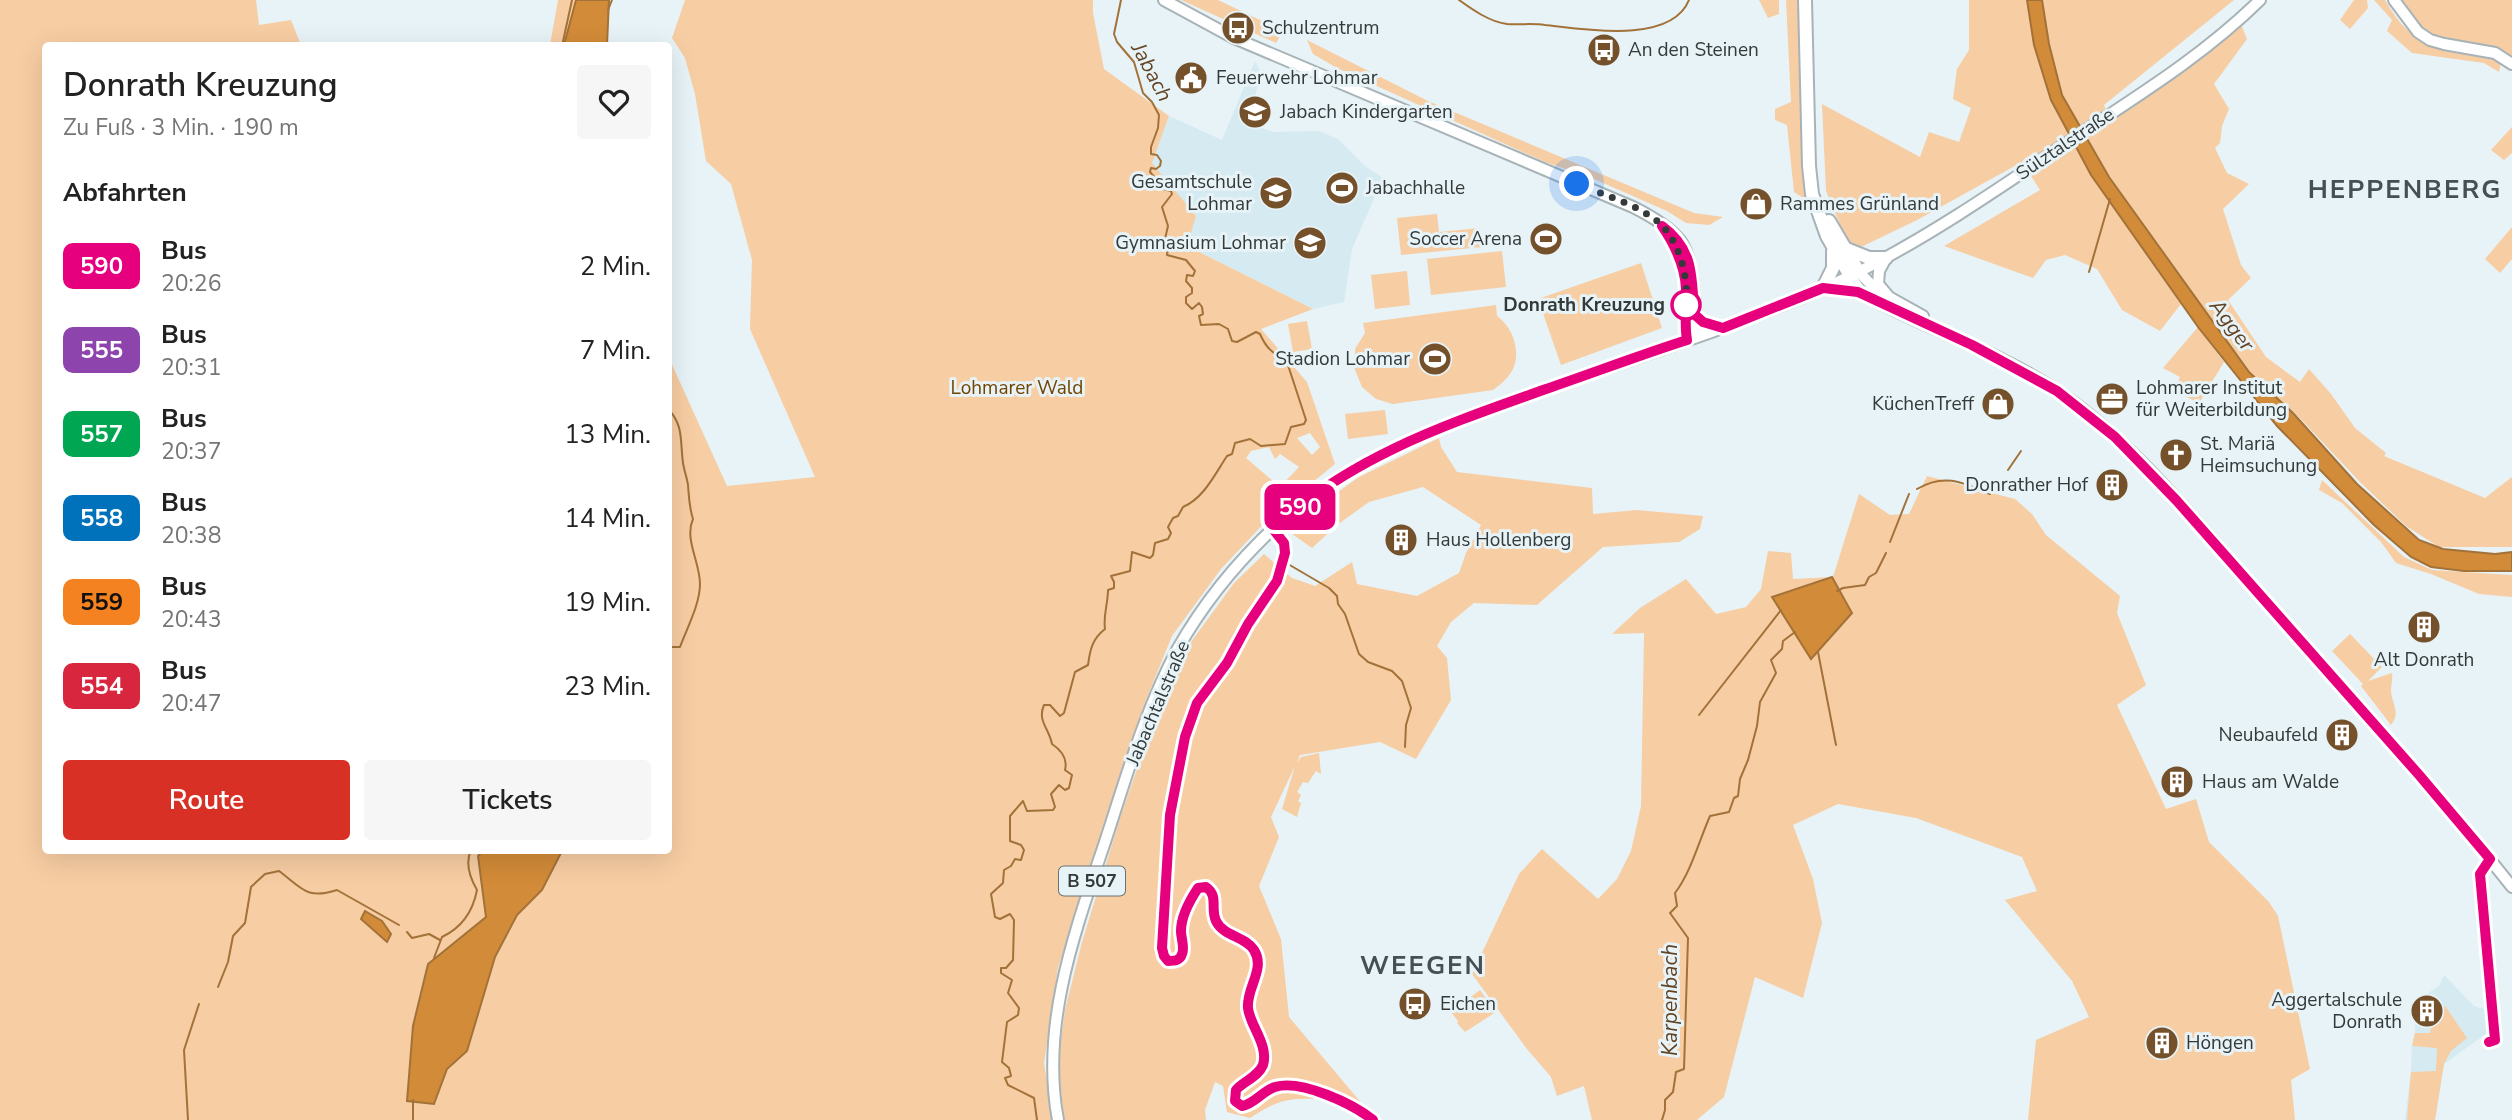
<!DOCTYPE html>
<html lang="de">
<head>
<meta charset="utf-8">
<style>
  :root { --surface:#fff; --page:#f6f6f6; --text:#222; --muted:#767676; --accent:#d93025 }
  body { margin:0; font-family:"Nunito Sans",sans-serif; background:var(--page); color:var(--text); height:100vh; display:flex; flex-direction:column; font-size:26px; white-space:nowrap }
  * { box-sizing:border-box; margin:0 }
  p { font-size:23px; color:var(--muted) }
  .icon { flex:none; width:38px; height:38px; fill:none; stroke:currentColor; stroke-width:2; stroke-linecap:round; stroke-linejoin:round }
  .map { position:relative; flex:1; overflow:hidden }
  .sheet { position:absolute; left:42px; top:42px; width:630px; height:812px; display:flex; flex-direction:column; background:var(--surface); border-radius:7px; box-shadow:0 7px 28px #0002 }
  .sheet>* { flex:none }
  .badge { padding:0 14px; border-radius:10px; font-size:24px; line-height:46px }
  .you { position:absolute; width:35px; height:35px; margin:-18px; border:5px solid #fff; border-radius:50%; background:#1a73e8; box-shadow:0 0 0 10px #1a73e833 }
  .map>.badge { position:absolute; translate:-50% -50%; box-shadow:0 0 0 4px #fff }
  h2 { padding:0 21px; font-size:26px; line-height:63px }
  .round { display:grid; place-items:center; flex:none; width:74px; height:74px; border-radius:7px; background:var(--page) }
  .overview { display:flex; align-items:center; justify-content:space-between; height:119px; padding:0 21px }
  h1 { font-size:33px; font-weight:600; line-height:52px }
  .button { display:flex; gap:14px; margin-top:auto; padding:14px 21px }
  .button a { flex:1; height:80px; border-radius:7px; background:var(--accent); color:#fff; font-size:28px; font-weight:600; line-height:80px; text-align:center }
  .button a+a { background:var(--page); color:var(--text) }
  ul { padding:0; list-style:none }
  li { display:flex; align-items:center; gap:21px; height:84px; padding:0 21px }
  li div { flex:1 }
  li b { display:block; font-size:26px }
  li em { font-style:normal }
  li .badge { min-width:77px; font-weight:700; text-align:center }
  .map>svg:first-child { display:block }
</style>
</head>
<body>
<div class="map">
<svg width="2512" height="1120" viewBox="0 0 2512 1120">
  <rect width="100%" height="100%" fill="#e7f3f7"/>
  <path fill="#d5eaf1" d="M1255,61L1261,73L1251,111L1258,127L1274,132L1319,131L1338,139L1365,166L1383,178L1352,249L1344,302L1313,309L1187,246L1152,163L1169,116L1222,140Z
    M2444,975L2474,1006L2480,1008L2492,1006L2494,1028L2444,1064L2435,1120H2405L2411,1072L2412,1046L2415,1033L2416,1001L2439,986Z"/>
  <path fill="#f7cda3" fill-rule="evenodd" d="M0,0H256L259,25L291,20L301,45L46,46V850L483,851L478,856L487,917L428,964L434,1104L447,1069L467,1051L495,957L517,915L542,890L562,851L668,850L669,358L727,486L815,477L750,329L752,260L731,184L706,161L695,94L685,58L672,38L685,0H1093V13L1104,69L1169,116L1152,163L1196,216L1187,246L1313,309L1261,329L1307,382L1335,464L1269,518L1221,569L1172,636L1146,700L1120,775L1058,968L1044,1063L1053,1120H0ZM1310,433L1320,447L1312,455L1297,438ZM1269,447L1275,459L1280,454L1299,467L1280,487L1246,458L1251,451Z
    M558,0H576L564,45H550Z
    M1181,0H1218L1283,31L1276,43Z
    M1759,0H1779V14L1768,18Z
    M1786,0H1802L1805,199L1794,192L1787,125L1775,120V109L1791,102Z
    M1969,0H2027L2034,45L2051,100L2091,175L2181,304L2160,331L2122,310L2097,269L2065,255L2046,260L2033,278L1944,246L2040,190L2022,162L1917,220L1859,248L1846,239L1826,191L1822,104L1920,157L1929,132L1959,142L1971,108L1953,99L1957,69L1969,50Z
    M2042,0H2234L2104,105L2111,121L2202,57L2241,24L2247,39L2214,84L2229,109L2222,126L2220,143L2215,148L2227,173L2249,184L2223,209L2241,265L2251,278L2228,300L2266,357L2300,382L2309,369L2331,394L2355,428L2386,453L2384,456L2485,498L2512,477V547H2439L2406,526L2360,482L2294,412L2249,372L2109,177L2062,95L2049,44Z
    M2354,0H2367L2368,8L2350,29L2340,20Z
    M2374,0H2385C2415,53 2440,45 2492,59L2501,63L2499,72L2484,63L2412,53L2387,31L2392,20Z
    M2397,0H2512V60L2432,36L2421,31Z
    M1307,40L1428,101L1694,213L1723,217L1709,225L1686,223L1667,211L1594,179L1545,162L1337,68L1313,54Z
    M2512,127V153L2504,160L2491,150Z
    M1437,214L1439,232L1480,228L1482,247L1401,255L1397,218Z
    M2512,227V259L2500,273L2485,259Z
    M1502,251L1506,287L1431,295L1427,259Z
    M1641,263L1662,328L1561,365L1538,299Z
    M1407,271L1410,305L1375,309L1371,275Z
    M1496,305L1497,316C1513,327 1522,353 1512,371C1507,379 1500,385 1493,390L1393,404L1376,399L1362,387L1355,370V349L1365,333L1363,323Z
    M1307,321L1312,349L1293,352L1288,324Z
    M2198,327L2224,362L2199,403L2174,391L2180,377L2163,368Z
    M1385,410L1388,434L1348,439L1345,414Z
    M1439,438L1441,447L1457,472L1592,488L1593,514L1637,510L1703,516L1700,529L1679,542L1603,547L1537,605L1474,603L1451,622L1437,646L1447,658L1451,700L1416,759L1380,742L1300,755L1297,763L1301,757L1319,753L1321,774L1316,771L1308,783L1303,782L1297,792L1301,795L1298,801L1301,803L1297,817L1282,809L1295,766L1271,817L1279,837L1259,886L1281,939L1289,1017L1368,1111L1327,1092L1325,1099C1288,1098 1281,1098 1250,1118L1227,1112L1223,1086L1215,1082L1205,1110L1206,1120H1064L1058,1061L1065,1010L1082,942L1122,812L1160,703L1183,653L1234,583L1264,554L1292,578L1315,586L1352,562L1357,584L1417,596L1459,573L1466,553L1481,525L1423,487L1369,502L1337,525L1312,548L1288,531L1321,504L1359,477Z
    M1927,476L2015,499L2032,514L2046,535L2120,596L2117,613L2146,685L2117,705L2166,809L2196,799L2209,842L2269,902L2278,916L2310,1069L2291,1080L2295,1120H2028L2036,1040L2089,1017L2072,981L2005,900L2037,891L2022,857L1916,818L1838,804L1793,825L1813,879L1822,923L1803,998L1755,977L1724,1097L1697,1120H1592L1584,1086L1557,1096L1551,1077L1527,1049L1472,974L1519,874L1542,849L1598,899L1617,879L1631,851L1641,806L1644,633L1612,634L1640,608L1686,579L1716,614L1746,607L1761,589L1768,551L1791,553L1793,579L1833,577L1859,494L1890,515L1909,514Z
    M2322,480L2404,557L2432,570L2512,575V597L2479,594L2431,574L2396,563L2381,542L2342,503L2319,490Z
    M2350,634L2382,667L2368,681L2392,673C2393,679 2391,684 2391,691C2392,705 2401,712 2391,725L2361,686L2363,684L2332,651Z
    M1480,990L1496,1012L1465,1032L1457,1023L1458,1021L1451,1012Z
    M2445,1006L2467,1038L2451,1051L2444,1064L2435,1120H2407L2411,1072L2436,1071L2437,1048L2412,1046L2415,1033H2430L2433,1016Z"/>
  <path fill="#d28b38" stroke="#a37239" stroke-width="2" d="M576,0H609L607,45H564Z
    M2027,0H2042L2049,44L2062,95L2109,177L2249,372L2293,413L2357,484L2419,540L2443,549L2495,554L2512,552V571H2464L2431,567L2411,557L2374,525L2277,426L2198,327L2091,175L2051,100L2034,45Z
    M1832,577L1852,613L1811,659L1772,597Z
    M483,850L562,851L542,890L517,915L495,957L467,1051L447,1069L434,1104L407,1101L413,1026L428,964L486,917L478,856Z
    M365,911L382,921L391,934L387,942L361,919Z"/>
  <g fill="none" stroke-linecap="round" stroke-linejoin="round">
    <path stroke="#a37239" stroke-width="2" d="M1459,0C1473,10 1490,22 1507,24C1519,25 1532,23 1545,25C1583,29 1671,45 1689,0
      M608,10L612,0
      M562,46L572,0
      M2089,272L2110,199
      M668,409C684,425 680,442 683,463C684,470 687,478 688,485C689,497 689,507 693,519C684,539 700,562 700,584C700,604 687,628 680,647H668
      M2008,470L2021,451
      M1917,489C1944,473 1962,482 1990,494
      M1890,542L1909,494
      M1288,564L1329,588L1337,596L1338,604L1345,614L1359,654L1368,662L1392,671L1402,681L1411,708L1406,725L1405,747
      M1837,591L1843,588L1865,585L1869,577L1876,573L1886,553
      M1818,652L1836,745
      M1699,715L1781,610
      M407,932L412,938L429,934L440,940
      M434,958L442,937C461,928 473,911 477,890C470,878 465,863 471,850
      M218,987L228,962L233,936L245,923L251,887L265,874L279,871C302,888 306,900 337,890L399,925
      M413,1100V1120
      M188,1120L184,1050L199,1004
      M1037,1120L1034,1098L1008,1085L1005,1078L1011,1076L1009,1068L1002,1062L1007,1022L1018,1015L1019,1008L1008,993L1012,980L1001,973V968H1006L1013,960L1014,920L1010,914L1000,919L995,917L991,894L1003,883L1004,870L1011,866L1015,859L1021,860L1024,850L1021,845L1010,841V816L1023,801L1027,811L1053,810L1055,807L1051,794L1059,785L1065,790L1069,788L1072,775L1065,770C1068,758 1061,750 1052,744C1049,728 1037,721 1044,705H1050L1060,716L1064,713L1075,672L1088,665C1090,650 1092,639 1105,629C1103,615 1108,604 1108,590L1114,588V582L1111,576L1130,571L1132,552L1150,558L1153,555L1155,543L1168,539L1171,533L1168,527L1173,518L1178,516L1183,507C1204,498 1215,474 1227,456L1232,454L1235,443L1250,439L1261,446L1285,444L1291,427L1304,424L1306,420L1286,359C1273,354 1266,348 1260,334L1256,332L1237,342L1232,341L1228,329L1219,324L1201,325L1199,316L1203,314L1202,307L1199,303L1192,309L1186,303V297L1192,293V288L1186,281L1187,275L1193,276L1195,271L1186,260L1167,255L1168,248L1164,243L1168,226L1162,207L1172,194L1171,191L1163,189L1167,186V180L1156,179L1150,172L1151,168L1156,169L1160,166L1161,161L1157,155L1151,154V147L1158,128L1159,115L1152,102L1143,93L1134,62L1117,42L1114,34L1121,0
      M1662,1120L1665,1110V1100L1673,1092L1676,1072L1684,1069L1688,938L1670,913L1677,906L1675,893C1691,872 1699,841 1710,816L1729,812L1734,798L1738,796L1740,779L1748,760L1757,726L1760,702L1776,673L1771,660L1782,649L1783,641L1795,632"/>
    <defs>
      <path id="major" d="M1164,0L1234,38L1633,207C1649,215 1667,225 1679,239C1696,260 1694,310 1697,337
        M2394,0L2418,32L2430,40L2444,44L2495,53L2512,64
        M1886,258L1879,271L1878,284L1889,297L1923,316
        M1859,272L1881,295
        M1850,276L1860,290L1874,300C1934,332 2002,353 2059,392C2138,446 2200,527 2263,598C2347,694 2433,787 2512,887
        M1826,288L1865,294
        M1686,294L1685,325L1687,340
        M1694,314L1703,322L1723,328
        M1058,1120C1040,1025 1075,931 1105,842C1126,778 1145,710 1177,650C1203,604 1238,561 1277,525C1345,463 1427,432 1512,401C1590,373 1670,348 1747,319C1789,303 1831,287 1870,266C1941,229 2008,182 2074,138C2139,95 2204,55 2260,0"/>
      <path id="highway" d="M1805,0L1809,166L1812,194L1827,236L1850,276
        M1829,221L1859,272
        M1844,248L1869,258H1886
        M1823,288L1833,268V251"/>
    </defs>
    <use href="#major" stroke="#a7b3b7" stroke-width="14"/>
    <use href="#highway" stroke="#a7b3b7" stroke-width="16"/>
    <use href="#major" stroke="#fff" stroke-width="10"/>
    <use href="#highway" stroke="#fff" stroke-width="12"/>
  </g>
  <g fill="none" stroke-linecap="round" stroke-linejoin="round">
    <defs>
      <path id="line" d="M1373,1120C1353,1104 1301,1079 1275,1087C1262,1091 1255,1104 1242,1106L1235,1101L1236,1090C1244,1081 1258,1077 1263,1065C1269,1045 1250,1026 1248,1008C1246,988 1266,969 1254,950C1245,936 1224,937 1216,921C1210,908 1219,896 1206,887L1198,888C1190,900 1181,917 1181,931C1181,938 1185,948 1182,954C1180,961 1174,961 1168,961L1164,956L1162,948L1170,815L1185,737L1197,703L1227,663L1248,624L1277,581L1285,553L1284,543L1273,529C1351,456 1448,424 1546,389C1593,373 1640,355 1687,340C1684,323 1687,306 1686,289C1685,265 1675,245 1662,226C1694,249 1692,278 1694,314L1703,322L1723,328L1823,288L1858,292L1972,345L2057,391L2115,437L2177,501L2420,776L2490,859L2480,874L2495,1040L2489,1042"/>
    </defs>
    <use href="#line" stroke="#fff" stroke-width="16"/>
    <use href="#line" stroke="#e6007e" stroke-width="10"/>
    <path stroke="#34393a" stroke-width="7" stroke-dasharray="0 12.6" d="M1577,184C1603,195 1634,203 1657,221C1680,239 1689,280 1686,305"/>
  </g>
  <defs>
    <symbol id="bus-disc" viewBox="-11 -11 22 22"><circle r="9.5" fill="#75512b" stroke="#e7f3f7"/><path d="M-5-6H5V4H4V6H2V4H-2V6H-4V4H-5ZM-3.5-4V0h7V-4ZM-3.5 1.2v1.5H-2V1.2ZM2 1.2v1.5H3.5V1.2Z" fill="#fff"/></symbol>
    <symbol id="civic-disc" viewBox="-11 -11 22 22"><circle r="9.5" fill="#75512b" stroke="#e7f3f7"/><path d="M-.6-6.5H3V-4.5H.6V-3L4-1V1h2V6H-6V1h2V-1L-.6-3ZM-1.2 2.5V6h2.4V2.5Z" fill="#fff"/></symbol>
    <symbol id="school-disc" viewBox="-11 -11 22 22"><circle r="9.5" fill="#75512b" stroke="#e7f3f7"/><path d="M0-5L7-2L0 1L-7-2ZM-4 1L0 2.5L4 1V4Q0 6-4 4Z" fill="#fff"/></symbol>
    <symbol id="stadium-disc" viewBox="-11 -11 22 22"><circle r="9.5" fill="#75512b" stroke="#e7f3f7"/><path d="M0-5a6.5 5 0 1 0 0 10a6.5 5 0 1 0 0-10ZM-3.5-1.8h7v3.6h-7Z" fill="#fff"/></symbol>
    <symbol id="shop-disc" viewBox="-11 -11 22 22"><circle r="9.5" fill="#75512b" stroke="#e7f3f7"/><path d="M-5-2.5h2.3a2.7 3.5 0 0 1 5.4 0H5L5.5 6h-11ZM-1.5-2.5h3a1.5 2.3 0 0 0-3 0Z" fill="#fff"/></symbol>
    <symbol id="office-disc" viewBox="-11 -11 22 22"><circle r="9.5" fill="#75512b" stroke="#e7f3f7"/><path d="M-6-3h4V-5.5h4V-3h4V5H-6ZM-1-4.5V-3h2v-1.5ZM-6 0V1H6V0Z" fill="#fff"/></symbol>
    <symbol id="church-disc" viewBox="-11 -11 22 22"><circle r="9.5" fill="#75512b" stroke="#e7f3f7"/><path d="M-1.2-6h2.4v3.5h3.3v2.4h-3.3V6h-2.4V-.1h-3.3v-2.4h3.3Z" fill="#fff"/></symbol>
    <symbol id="building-disc" viewBox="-11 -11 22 22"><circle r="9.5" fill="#75512b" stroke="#e7f3f7"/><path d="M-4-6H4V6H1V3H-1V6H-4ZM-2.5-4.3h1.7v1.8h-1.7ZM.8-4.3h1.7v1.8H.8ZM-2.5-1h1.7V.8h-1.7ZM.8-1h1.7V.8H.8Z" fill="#fff"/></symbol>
  </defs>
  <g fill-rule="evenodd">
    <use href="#bus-disc" x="1219" y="9" width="38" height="38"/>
    <use href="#bus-disc" x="1585" y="31" width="38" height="38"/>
    <use href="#civic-disc" x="1172" y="59" width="38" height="38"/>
    <use href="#school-disc" x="1236" y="93" width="38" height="38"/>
    <use href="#stadium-disc" x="1323" y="169" width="38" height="38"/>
    <use href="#school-disc" x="1257" y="174" width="38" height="38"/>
    <use href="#shop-disc" x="1737" y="185" width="38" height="38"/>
    <use href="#stadium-disc" x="1527" y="220" width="38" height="38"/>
    <use href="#school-disc" x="1291" y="224" width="38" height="38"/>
    <use href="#stadium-disc" x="1416" y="340" width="38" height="38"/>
    <use href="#office-disc" x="2093" y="380" width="38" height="38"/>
    <use href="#shop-disc" x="1979" y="385" width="38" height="38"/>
    <use href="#church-disc" x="2157" y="436" width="38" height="38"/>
    <use href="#building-disc" x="2093" y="466" width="38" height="38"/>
    <use href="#building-disc" x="1382" y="521" width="38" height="38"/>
    <use href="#building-disc" x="2405" y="608" width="38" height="38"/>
    <use href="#building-disc" x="2323" y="716" width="38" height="38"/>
    <use href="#building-disc" x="2158" y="763" width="38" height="38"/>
    <use href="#bus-disc" x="1396" y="985" width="38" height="38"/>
    <use href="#building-disc" x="2408" y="992" width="38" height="38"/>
    <use href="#building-disc" x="2143" y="1024" width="38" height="38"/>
  </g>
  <circle fill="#fff" stroke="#e6007e" stroke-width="3.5" cx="1686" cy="305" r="14"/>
  <g text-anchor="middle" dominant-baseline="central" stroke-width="6" stroke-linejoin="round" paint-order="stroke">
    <rect fill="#e7f3f7" stroke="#6a7173" stroke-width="2" x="1059" y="866.5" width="66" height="29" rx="5"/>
    <g font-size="18" font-weight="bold" fill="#34393a">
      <text x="1092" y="881">B 507</text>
    </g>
    <g font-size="19" fill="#34393a" stroke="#e7f3f7" text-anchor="start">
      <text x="1262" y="28">Schulzentrum</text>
      <text x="1628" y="50">An den Steinen</text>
      <text x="1216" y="78">Feuerwehr Lohmar</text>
      <text x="1280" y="112">Jabach Kindergarten</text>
      <text x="1252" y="182" text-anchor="end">Gesamtschule<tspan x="1252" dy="22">Lohmar</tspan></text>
      <text x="1366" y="188">Jabachhalle</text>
      <text x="1780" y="204">Rammes Grünland</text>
      <text x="1522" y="239" text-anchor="end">Soccer Arena</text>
      <text x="1286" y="243" text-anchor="end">Gymnasium Lohmar</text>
      <text x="1410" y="359" text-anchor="end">Stadion Lohmar</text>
      <text x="2136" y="388">Lohmarer Institut<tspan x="2136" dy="22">für Weiterbildung</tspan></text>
      <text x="1974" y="404" text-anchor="end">KüchenTreff</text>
      <text x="2200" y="444">St. Mariä<tspan x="2200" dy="22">Heimsuchung</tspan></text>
      <text x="2088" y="485" text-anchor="end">Donrather Hof</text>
      <text x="1426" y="540">Haus Hollenberg</text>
      <text x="2424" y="660" text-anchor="middle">Alt Donrath</text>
      <text x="2318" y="735" text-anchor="end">Neubaufeld</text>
      <text x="2202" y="782">Haus am Walde</text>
      <text x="2402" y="1000" text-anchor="end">Aggertalschule<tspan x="2402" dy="22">Donrath</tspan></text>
      <text x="1440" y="1004">Eichen</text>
      <text x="2186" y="1043">Höngen</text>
    </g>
    <g font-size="19" fill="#34393a" stroke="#e7f3f7">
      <text transform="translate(2065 144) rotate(-34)">Sülztalstraße</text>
      <text transform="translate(1158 703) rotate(-67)">Jabachtalstraße</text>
    </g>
    <g font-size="19" font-weight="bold" fill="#34393a" stroke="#e7f3f7" text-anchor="end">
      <text x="1665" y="305">Donrath Kreuzung</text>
    </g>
    <g font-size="19" fill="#724400" stroke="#e7f3f7">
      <text x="1017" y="388">Lohmarer Wald</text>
    </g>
    <g font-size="21" font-style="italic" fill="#624323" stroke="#e7f3f7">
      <text transform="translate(1152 72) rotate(62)">Jabach</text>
      <text transform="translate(2232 325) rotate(53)">Agger</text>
      <text transform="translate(1670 1000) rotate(-90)">Karpenbach</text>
    </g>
    <g font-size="26" font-weight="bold" letter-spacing="2" fill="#455053" stroke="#e7f3f7">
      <text x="2405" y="189">HEPPENBERG</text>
      <text x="1423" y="965">WEEGEN</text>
    </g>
  </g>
</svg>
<div class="you" style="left:1577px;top:184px"></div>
<b class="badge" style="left:1300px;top:507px;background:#e6007e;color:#fff">590</b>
<section class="sheet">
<div class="overview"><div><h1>Donrath Kreuzung</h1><p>Zu Fuß · 3 Min. · 190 m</p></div><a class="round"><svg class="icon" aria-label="heart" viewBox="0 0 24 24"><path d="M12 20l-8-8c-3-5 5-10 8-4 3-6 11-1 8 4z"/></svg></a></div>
<h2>Abfahrten</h2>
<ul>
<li><span class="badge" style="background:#e6007e;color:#fff">590</span><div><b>Bus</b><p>20:26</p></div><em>2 Min.</em></li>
<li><span class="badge" style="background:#8e44ad;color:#fff">555</span><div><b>Bus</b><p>20:31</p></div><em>7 Min.</em></li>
<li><span class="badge" style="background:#00a651;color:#fff">557</span><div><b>Bus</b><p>20:37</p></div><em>13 Min.</em></li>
<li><span class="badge" style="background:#0072bc;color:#fff">558</span><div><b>Bus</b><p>20:38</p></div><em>14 Min.</em></li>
<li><span class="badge" style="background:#f58220;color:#111">559</span><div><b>Bus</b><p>20:43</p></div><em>19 Min.</em></li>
<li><span class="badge" style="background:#d7263d;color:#fff">554</span><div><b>Bus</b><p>20:47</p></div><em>23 Min.</em></li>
</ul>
<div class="button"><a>Route</a><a>Tickets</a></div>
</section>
</div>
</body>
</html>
